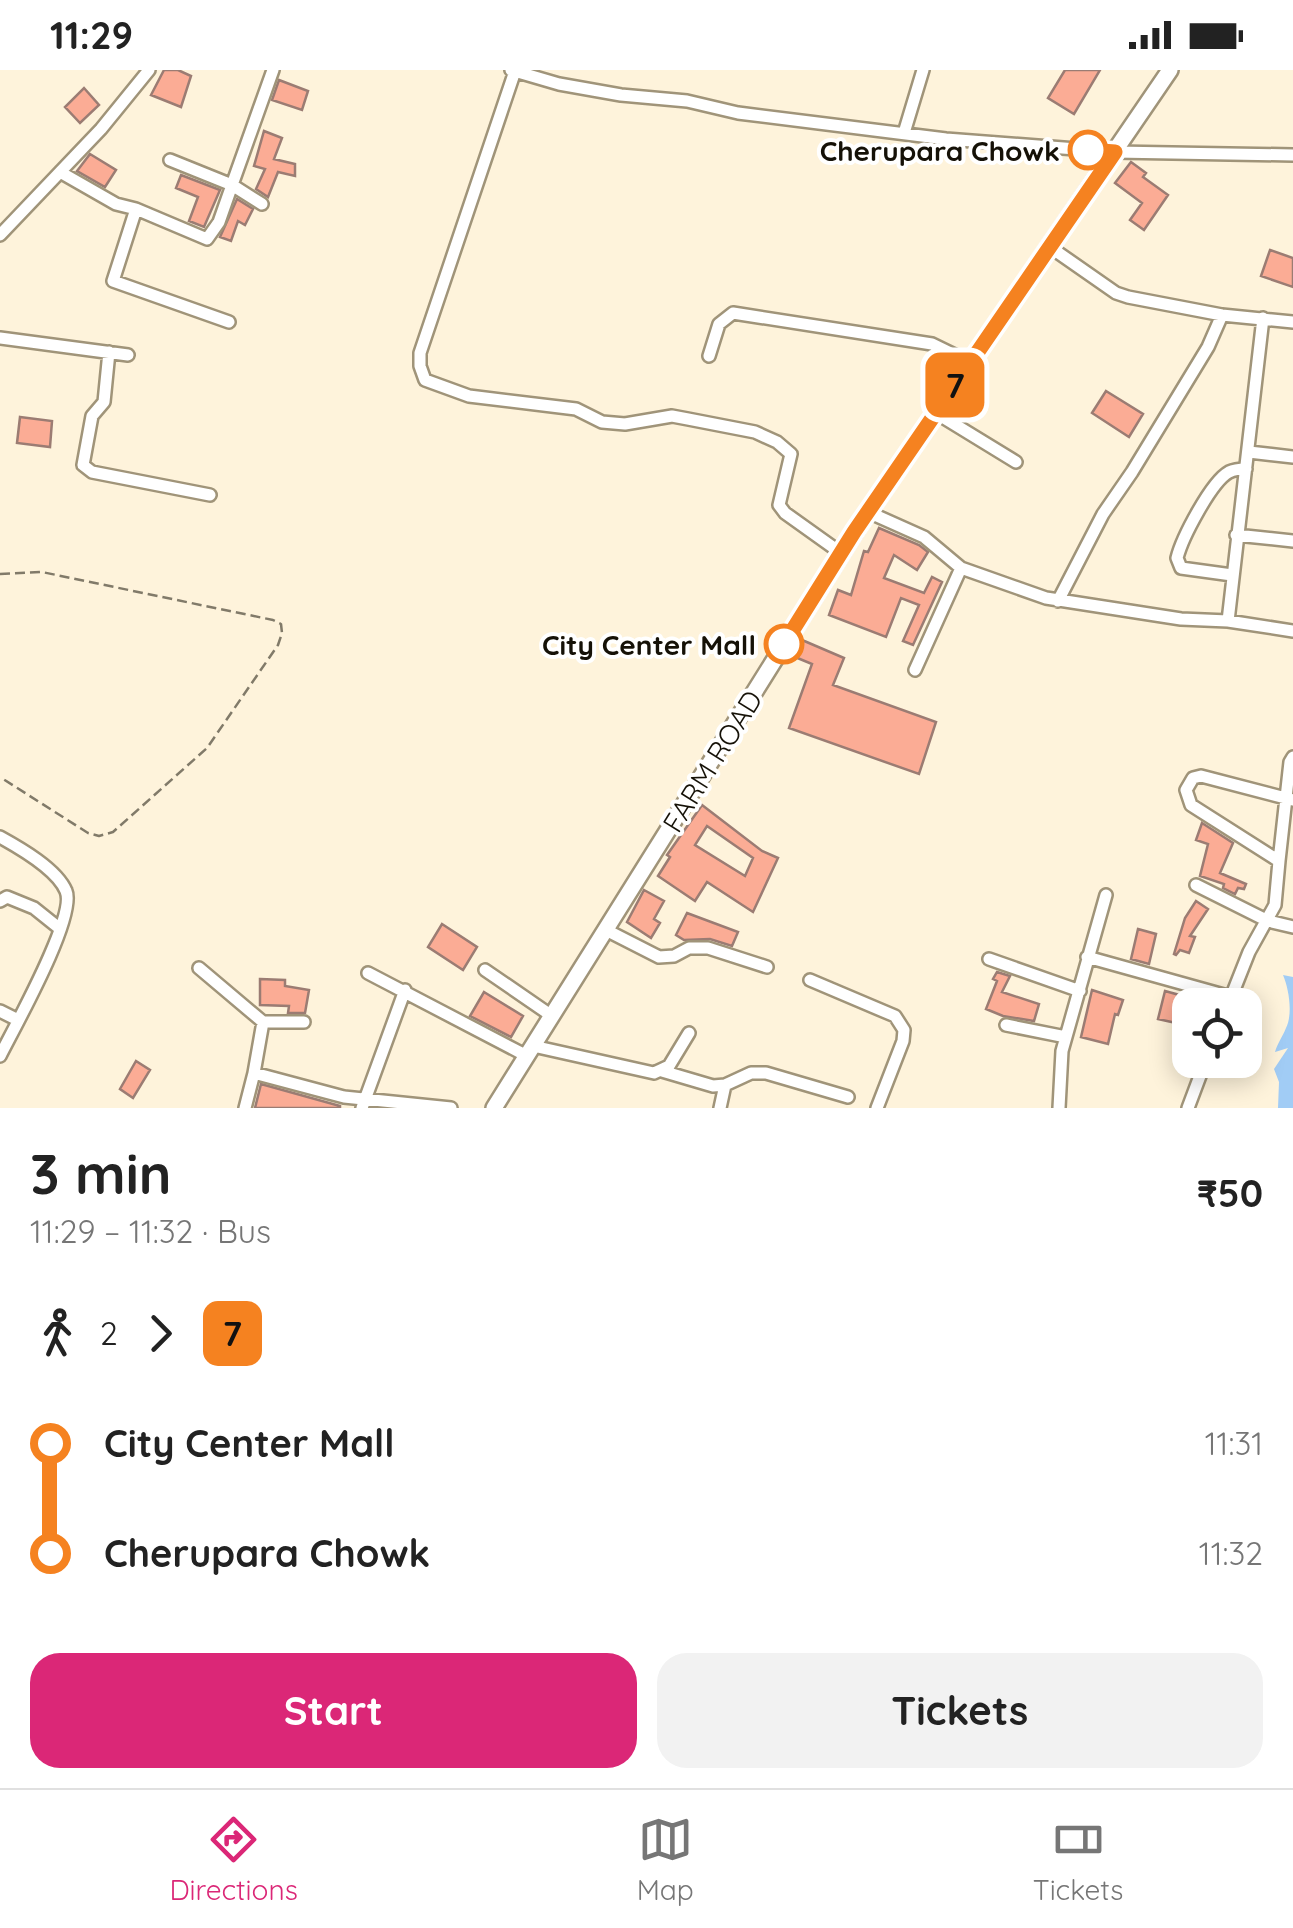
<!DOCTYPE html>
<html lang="en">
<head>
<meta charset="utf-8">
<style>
  :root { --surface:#fff; --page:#f2f2f2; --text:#222; --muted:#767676; --line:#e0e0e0; --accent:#db2777 }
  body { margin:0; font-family:Quicksand,sans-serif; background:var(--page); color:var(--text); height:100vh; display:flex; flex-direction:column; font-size:38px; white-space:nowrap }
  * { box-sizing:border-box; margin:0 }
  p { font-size:32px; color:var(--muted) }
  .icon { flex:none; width:55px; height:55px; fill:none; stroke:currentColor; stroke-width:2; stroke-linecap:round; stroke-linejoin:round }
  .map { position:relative; height:1038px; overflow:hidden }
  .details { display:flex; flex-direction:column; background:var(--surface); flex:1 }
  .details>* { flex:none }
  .badge { padding:0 20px; border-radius:15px; font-size:35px; line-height:65px }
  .fabs { position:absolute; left:1172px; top:918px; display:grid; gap:20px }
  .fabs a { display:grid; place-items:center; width:90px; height:90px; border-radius:20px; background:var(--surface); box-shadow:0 5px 25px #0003; font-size:50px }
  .map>.badge { position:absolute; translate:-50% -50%; box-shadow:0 0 0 5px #fff }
  .legs { display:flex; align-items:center; gap:15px; height:110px; padding:0 30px; font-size:32px }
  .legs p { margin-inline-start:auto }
  .head { display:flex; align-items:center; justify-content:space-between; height:170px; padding:0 30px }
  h1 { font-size:55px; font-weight:800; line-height:75px }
  .primary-button { display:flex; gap:20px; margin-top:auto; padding:20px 30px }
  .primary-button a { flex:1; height:115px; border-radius:30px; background:var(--accent); color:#fff; font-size:40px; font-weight:800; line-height:115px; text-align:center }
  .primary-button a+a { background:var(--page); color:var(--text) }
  ul { padding:0 30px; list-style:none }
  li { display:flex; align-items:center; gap:35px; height:110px; font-size:38px }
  li i { display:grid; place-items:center; width:15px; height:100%; margin:0 12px; background:currentColor }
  li i::after { content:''; width:25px; height:25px; margin:-12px; border:8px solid; border-radius:50%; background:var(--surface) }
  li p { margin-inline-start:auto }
  li:first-child i { background:linear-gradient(#0000 50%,currentColor 0) }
  li:last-child i { background:linear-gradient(currentColor 50%,#0000 0) }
  .status { display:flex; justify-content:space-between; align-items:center; height:70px; padding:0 50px; background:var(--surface); direction:ltr }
  .status svg { height:28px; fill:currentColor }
  .tab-bar { display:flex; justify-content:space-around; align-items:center; height:140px; border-top:2px solid var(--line); background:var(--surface); font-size:28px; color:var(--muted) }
  .tab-bar a { display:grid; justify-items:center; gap:5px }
  .tab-bar .current { color:var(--accent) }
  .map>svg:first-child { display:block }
</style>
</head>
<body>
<div class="status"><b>11:29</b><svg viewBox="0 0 49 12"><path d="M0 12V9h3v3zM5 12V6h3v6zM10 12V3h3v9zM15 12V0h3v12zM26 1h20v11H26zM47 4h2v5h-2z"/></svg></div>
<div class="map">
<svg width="1293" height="1038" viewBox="0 0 1293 1038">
  <rect width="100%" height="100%" fill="#fef3db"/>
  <path fill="#a1ccf5" d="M1283,905L1293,907V1038H1278L1279,1012L1274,999L1288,978L1275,982C1278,972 1282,968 1286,958C1293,944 1289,919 1283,905Z"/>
  <path fill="#fbac95" stroke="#9b7c73" stroke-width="2.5" fill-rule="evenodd" d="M164,0H178L191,6L181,37L151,25Z
    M1065,0H1100L1074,44L1048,28Z
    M279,10L308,21L302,40L272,30Z
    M84,18L99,35L80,53L65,37Z
    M264,61L282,68L274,89L295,94V106L278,102L268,127L256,119L265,99L254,96Z
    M90,84L116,100L105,117L77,101Z
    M1131,92L1146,103L1143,107L1168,125L1144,160L1130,150L1142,133L1115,113Z
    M181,105L220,120L204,157L189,151L198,127L176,118Z
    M237,129L253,139L245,155L238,151L231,171L220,167Z
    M1270,180L1293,188V217L1261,206Z
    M1106,321L1143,344L1129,367L1092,343Z
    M20,347L52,351L50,377L17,373Z
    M879,458L919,475L928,482L917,500L894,485L884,508L924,523L932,507L942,512L913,575L903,571L919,535L901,528L886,567L829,545L838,520L851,525L864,481L868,482Z
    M802,570L844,588L833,615L936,652L919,704L789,658L812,594L795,587Z
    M702,735L762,781L778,788L753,842L707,812L695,831L658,806L670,787L667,785ZM707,756L753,788L745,806L695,775Z
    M1202,753L1233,773L1220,803L1246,814L1244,819L1238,818L1235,824L1223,818L1224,814L1200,806L1208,774L1196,770Z
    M644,820L664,831L654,849L660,853L651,868L627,852Z
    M1196,831L1208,839L1190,866L1195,867L1189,883L1180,880L1176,885L1174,884L1185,848Z
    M687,843L738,862L732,876L710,869L684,870L676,865Z
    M442,854L477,877L463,900L428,877Z
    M1138,859L1156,864L1149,894L1131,889Z
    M997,902L1010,906L1002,922L1039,934L1034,951L1003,946L986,939L997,911L993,909Z
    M260,909L285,910V916L309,920L305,943H288L289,936L260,935Z
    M1092,920L1123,930L1118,945L1115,944L1108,974L1081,967Z
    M1165,921L1183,926L1176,953L1158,949Z
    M484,922L523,946L511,967L470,946Z
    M136,991L150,1000L133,1028L120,1019Z
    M261,1014L340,1036V1038H255Z"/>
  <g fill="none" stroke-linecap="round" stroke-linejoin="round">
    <defs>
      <path id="minor" d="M511,0L559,14L621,25L687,31L738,43L946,69L1115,82L1293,85
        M515,1L420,283V296L425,310L469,326L576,339L602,352L625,354L672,346L688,349L755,362L777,372L791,384L779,435L785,443L841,483
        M904,63L923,0
        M170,90L232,115L273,0
        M60,102L116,134L136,139L113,211L229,252
        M136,139L207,169L219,152L232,115L262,134
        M0,165L101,59L149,0
        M1050,177L1116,223L1128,227L1222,245L1293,252
        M0,268L128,285
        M109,282L104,332L92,346L83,395L92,402L210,425
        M709,286L719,254L733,243L932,274L971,293
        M936,343L1016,392
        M1249,382L1293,387
        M868,442L924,467L961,498L1046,528L1181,549L1228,551L1293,561
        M1236,465L1293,471
        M1232,505L1181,498L1177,488C1182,468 1211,412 1229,402C1233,400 1242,399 1246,399
        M1058,531L1103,444L1132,402L1208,277L1222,245
        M1228,551L1263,248
        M915,600L961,498
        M0,767C20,778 57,799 66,821C77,846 14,958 0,986
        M1279,791L1290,692L1293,687
        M1196,815L1268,851L1293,857
        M0,831L7,827L34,838L59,858
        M606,860L659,887L674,886L689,878H708L767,897
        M1087,887L1231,927
        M989,889L1080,921
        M199,898L263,952L254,1003L344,1027L451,1038
        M485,900L552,946
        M368,903L527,986
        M810,910L895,946L904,960L903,971L877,1038
        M1228,935L1249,882L1275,835L1279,791L1191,735L1186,720L1193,708L1201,706L1293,730
        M0,941L18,950
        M263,952H304
        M1006,955L1066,967
        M533,976L654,1003L669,996L689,963
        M662,1001L713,1016L725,1015L751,1003H766L848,1027
        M245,1038L254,1003
        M362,1038L405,920
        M720,1038L725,1015
        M1059,1038L1062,981L1106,825
        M1188,1038L1206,990"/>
      <path id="major" d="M494,1038L854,463L1170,0"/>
    </defs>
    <use href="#minor" stroke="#a09479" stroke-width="16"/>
    <use href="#major" stroke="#a09479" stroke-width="20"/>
    <path stroke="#817a69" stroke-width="2.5" stroke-dasharray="10 5" stroke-linecap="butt" d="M0,504L42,502L273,550L281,554L282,563L278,575L207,678L113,762L99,766L88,763L0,707"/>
    <use href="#minor" stroke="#fff" stroke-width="11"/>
    <use href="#major" stroke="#fff" stroke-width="15"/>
  </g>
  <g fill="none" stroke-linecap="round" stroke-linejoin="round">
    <defs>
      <path id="line-1" d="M784,574L854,462L1115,82L1088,80"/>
    </defs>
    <use href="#line-1" stroke="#fff" stroke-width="22"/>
    <use href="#line-1" stroke="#f58220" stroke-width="15"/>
  </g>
  <g fill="#fff" stroke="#f58220" stroke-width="5">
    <circle cx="1088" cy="80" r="18"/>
    <circle cx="784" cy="574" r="18"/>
  </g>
  <g text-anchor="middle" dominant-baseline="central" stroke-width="8" stroke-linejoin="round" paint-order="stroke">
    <g font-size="28" font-weight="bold" fill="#151107" stroke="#fff" text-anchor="end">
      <text x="1060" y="80">Cherupara Chowk</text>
      <text x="756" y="574">City Center Mall</text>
    </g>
    <g font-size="28" fill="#151107" stroke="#fff">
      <text transform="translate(712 691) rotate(-58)">FARM ROAD</text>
    </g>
  </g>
</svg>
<div class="fabs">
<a><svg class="icon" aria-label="locate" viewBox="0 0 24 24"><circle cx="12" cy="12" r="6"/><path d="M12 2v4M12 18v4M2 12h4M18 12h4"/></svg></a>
</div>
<b class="badge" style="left:955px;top:315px;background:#f58220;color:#111">7</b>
</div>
<section class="details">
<div class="head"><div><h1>3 min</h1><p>11:29 – 11:32 · Bus</p></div><b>₹50</b></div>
<div class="legs"><svg class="icon" aria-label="walk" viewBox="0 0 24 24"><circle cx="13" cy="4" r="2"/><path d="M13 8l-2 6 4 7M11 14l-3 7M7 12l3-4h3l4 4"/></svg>2<svg class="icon" aria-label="forward" viewBox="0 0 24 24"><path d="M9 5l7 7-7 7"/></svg><b class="badge" style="background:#f58220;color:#111">7</b></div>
<ul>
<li><i style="color:#f58220"></i><b>City Center Mall</b><p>11:31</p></li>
<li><i style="color:#f58220"></i><b>Cherupara Chowk</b><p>11:32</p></li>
</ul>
<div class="primary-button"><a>Start</a><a>Tickets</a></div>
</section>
<nav class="tab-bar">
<a class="current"><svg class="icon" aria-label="directions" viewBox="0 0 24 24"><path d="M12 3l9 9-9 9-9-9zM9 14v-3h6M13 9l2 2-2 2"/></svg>Directions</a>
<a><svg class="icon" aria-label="map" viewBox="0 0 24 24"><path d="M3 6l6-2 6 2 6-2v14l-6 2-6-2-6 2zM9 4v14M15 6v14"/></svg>Map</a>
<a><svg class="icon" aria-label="tickets" viewBox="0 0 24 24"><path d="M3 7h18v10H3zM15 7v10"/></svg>Tickets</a>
</nav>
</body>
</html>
